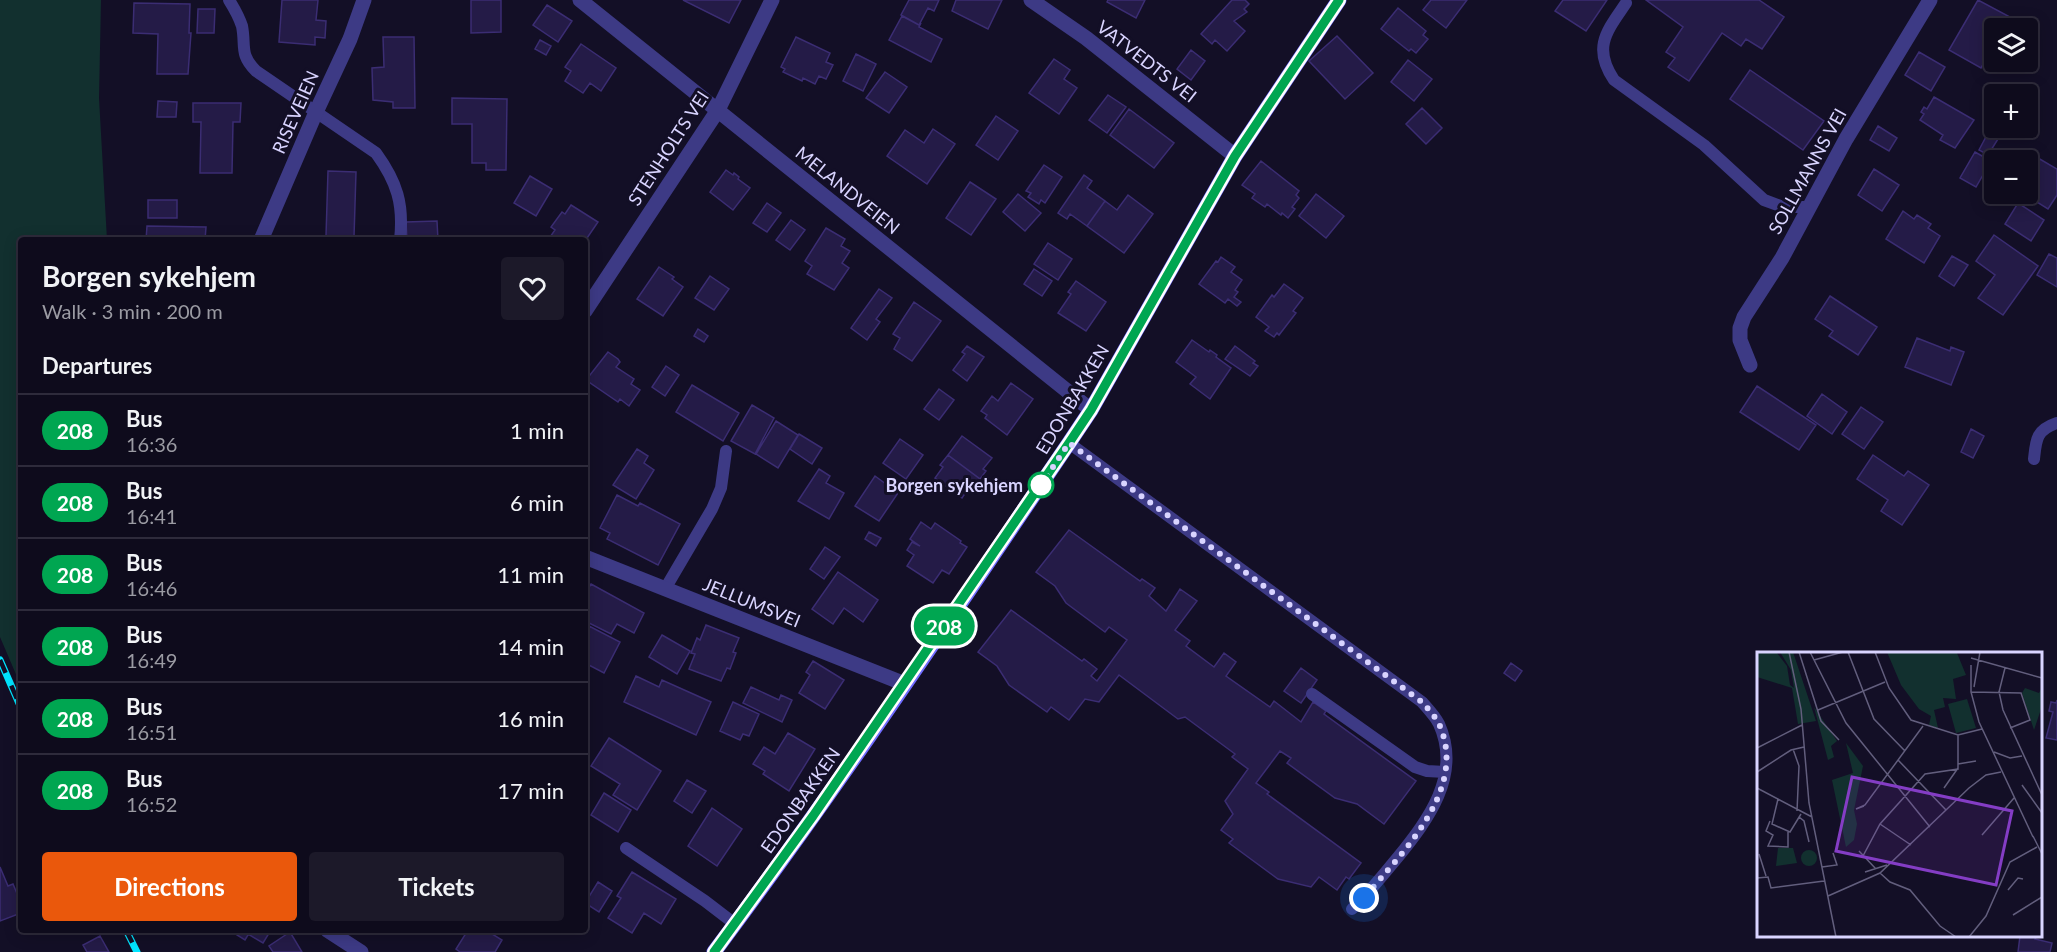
<!DOCTYPE html>
<html lang="en">
<head>
<meta charset="utf-8">
<style>
  :root { --surface:#0e0b1c; --page:#1c1929; --text:#f1f3f6; --muted:#9b9ba3; --line:#2e2b3b; --accent:#ea580c }
  body { margin:0; font-family:Lato,sans-serif; background:var(--page); color:var(--text); height:100vh; display:flex; flex-direction:column; font-size:22px; white-space:nowrap }
  * { box-sizing:border-box; margin:0 }
  p { font-size:20px; color:var(--muted) }
  .icon { flex:none; width:33px; height:33px; fill:none; stroke:currentColor; stroke-width:2; stroke-linecap:round; stroke-linejoin:round }
  .map { position:relative; flex:1; overflow:hidden }
  .panel { position:absolute; left:18px; top:237px; width:570px; height:696px; display:flex; flex-direction:column; background:var(--surface); border-radius:6px; box-shadow:0 3px 15px #0003,0 0 0 2px var(--line) }
  .panel>* { flex:none }
  .badge { padding:0 12px; border-radius:20px; font-size:21px; line-height:39px }
  .tools { position:absolute; left:1984px; top:18px; display:grid; gap:12px }
  .tools a { display:grid; place-items:center; width:54px; height:54px; border-radius:6px; background:var(--surface); box-shadow:0 3px 15px #0003,0 0 0 2px var(--line); font-size:30px }
  .you { position:absolute; width:30px; height:30px; margin:-15px; border:4px solid #fff; border-radius:50%; background:#1a73e8; box-shadow:0 0 0 9px #1a73e833 }
  .map>.badge { position:absolute; translate:-50% -50%; box-shadow:0 0 0 3px #fff }
  h2 { padding:0 24px; font-size:22px; line-height:54px }
  .round { display:grid; place-items:center; flex:none; width:63px; height:63px; border-radius:6px; background:var(--page) }
  .overview { display:flex; align-items:center; justify-content:space-between; height:102px; padding:0 24px }
  h1 { font-size:28px; font-weight:700; line-height:45px }
  .primary-button { display:flex; gap:12px; margin-top:auto; padding:12px 24px }
  .primary-button a { flex:1; height:69px; border-radius:6px; background:var(--accent); color:#fff; font-size:24px; font-weight:700; line-height:69px; text-align:center }
  .primary-button a+a { background:var(--page); color:var(--text) }
  ul { padding:0; list-style:none }
  li { display:flex; align-items:center; gap:18px; height:72px; padding:0 24px; border-top:2px solid var(--line) }
  li div { flex:1 }
  li b { display:block; font-size:22px }
  li em { font-style:normal }
  li .badge { min-width:66px; font-weight:700; text-align:center }
  .map>svg:first-child { display:block }
</style>
</head>
<body>
<div class="map">
<svg width="2057" height="952" viewBox="0 0 2057 952">
  <rect width="100%" height="100%" fill="#130f26"/>
  <path fill="#12302f" d="M0,0H101L99,98L107,240H21V686L0,637Z"/>
  <path fill="#241b47" stroke="#3b2d73" stroke-width="1.5" d="M282,0H318L316,20L326,21L325,38L315,37V45L279,42Z
    M471,0H501V32L471,33Z
    M683,0H741L729,23Z
    M909,0H939L934,11L928,8L919,25L901,15Z
    M956,0H1002L988,29L952,11Z
    M1108,0H1145L1136,18L1107,2Z
    M1232,0H1245L1249,4L1244,9L1247,12L1234,21L1245,31L1227,51L1215,40L1212,44L1201,34Z
    M1431,0H1467L1446,28L1423,10Z
    M1563,0H1607L1586,31L1555,11Z
    M1646,0H1759L1784,17L1762,49L1746,39L1741,46L1722,33L1689,81L1668,67L1675,58L1666,52L1683,27Z
    M1978,0L2010,17L2004,28H1995V44L1981,68L1949,50Z
    M134,3L190,4L189,33H191L188,74H157L158,34L133,33Z
    M547,5L572,21L558,42L533,25Z
    M1398,8L1426,31L1423,35L1428,39L1416,53L1411,49L1409,51L1381,29Z
    M198,9H215L214,33H197Z
    M902,16L919,25L921,23L919,27L942,39L931,62L889,40Z
    M1337,36L1373,73L1345,99L1309,61Z
    M383,37H414L415,108H393V102L373,100L372,68L384,67Z
    M796,37L830,53L826,62L833,65L826,79L819,76L815,84L803,78L802,81L783,72L785,69L781,67Z
    M540,40L551,46L546,55L535,49Z
    M581,44L616,68L601,91L590,83L583,93L565,81L571,71L565,67Z
    M1191,50L1205,61L1191,80L1177,69Z
    M1919,52L1945,67L1931,91L1905,75Z
    M856,54L876,64L863,91L843,81Z
    M1054,59L1070,70L1064,79L1077,88L1059,114L1029,93Z
    M1408,60L1432,79L1414,101L1391,82Z
    M1750,70L1824,121L1803,150L1730,99Z
    M885,72L907,87L889,113L866,98Z
    M1108,95L1126,107L1107,133L1089,120Z
    M1934,97L1974,120L1955,148L1940,140L1943,135L1920,120L1924,114L1921,112L1924,107L1927,109Z
    M452,98L507,99L506,170H486V163H472V124H452Z
    M158,101L177,102L176,117H157Z
    M193,103H241L240,122H233L232,173H200L201,122H193Z
    M1422,108L1442,128L1426,144L1406,124Z
    M1129,109L1174,143L1154,168L1110,135Z
    M996,116L1018,131L998,160L976,145Z
    M1878,126L1897,138L1889,151L1870,140Z
    M933,129L955,144L927,184L887,156L905,130L924,143Z
    M1988,133L1998,139L1988,155L1979,150Z
    M1975,152L1991,161L1976,187L1960,178Z
    M2038,158L2057,169V195L2048,209L2029,197L2032,192L2028,189V174Z
    M1261,161L1299,191L1296,195L1299,198L1292,207L1295,209L1288,218L1282,213L1281,215L1267,204L1265,207L1252,198L1255,194L1242,185Z
    M1044,165L1062,177L1045,203L1041,200L1039,204L1028,197L1031,193L1026,191Z
    M1874,169L1899,185L1882,211L1858,195Z
    M726,170L733,175L734,173L739,177L738,179L750,188L733,210L710,192Z
    M328,171L356,172L354,237L326,236Z
    M1084,175L1092,181L1087,188L1105,201L1087,226L1070,214L1067,219L1058,213Z
    M530,176L552,189L536,216L514,203Z
    M970,182L996,199L971,235L946,218Z
    M1018,194L1041,213L1025,231L1003,212Z
    M1316,194L1344,216L1326,238L1299,216Z
    M1128,195L1153,214L1124,253L1087,226L1105,201L1117,210Z
    M148,200H177V218H148Z
    M767,203L781,213L767,232L753,223Z
    M2018,203L2044,220L2031,241L2005,224Z
    M571,205L598,222L585,241L548,240L555,230L551,227L562,212L565,214Z
    M1903,211L1914,219L1917,215L1931,224L1928,228L1940,236L1924,263L1886,239Z
    M791,220L805,230L790,250L776,240Z
    M437,221L438,240H407L406,222Z
    M147,226L206,227L205,240H146Z
    M826,228L845,239L841,246L850,251L842,263L849,268L834,290L807,274L812,266L805,261Z
    M1994,235L2038,266L2003,315L1978,298L1995,275L1976,261Z
    M1048,243L1072,259L1058,280L1034,264Z
    M2049,254L2057,258V287L2037,275Z
    M1952,256L1968,265L1954,286L1939,276Z
    M1221,257L1235,267L1231,272L1242,280L1235,290L1238,292L1234,297L1241,302L1237,306L1228,299L1225,303L1199,284L1216,261L1218,262Z
    M659,267L674,277L672,279L683,287L663,316L637,299Z
    M1034,269L1052,281L1042,296L1024,284Z
    M710,276L729,289L714,310L695,298Z
    M1076,281L1106,302L1086,331L1058,313L1071,294L1068,292Z
    M1284,284L1303,298L1293,311L1296,313L1279,335L1277,333L1274,337L1265,331L1269,327L1256,317L1272,295L1274,297Z
    M879,289L892,298L876,319L880,322L867,340L851,328Z
    M1830,296L1877,327L1858,355L1829,336L1833,331L1815,319Z
    M914,302L941,321L912,361L894,349L900,338L893,334Z
    M698,329L708,336L704,342L694,336Z
    M1917,338L1950,351L1951,347L1964,352L1951,385L1905,367Z
    M1192,340L1209,352L1210,350L1217,355L1216,357L1231,368L1210,399L1190,384L1196,377L1176,362Z
    M967,346L984,357L967,381L953,370L965,354L962,352Z
    M1235,346L1255,361L1253,363L1258,366L1250,376L1225,359Z
    M608,352L618,359L620,362L616,367L634,379L631,384L640,390L629,406L620,399L618,402L586,380Z
    M666,366L679,375L665,396L652,387Z
    M1011,383L1033,399L1007,435L985,418L987,415L981,411L992,396L998,401Z
    M692,385L739,413L723,441L676,412Z
    M1757,386L1816,425L1799,450L1740,412Z
    M939,389L954,400L939,420L924,409Z
    M1822,394L1847,412L1832,434L1807,416Z
    M752,405L774,418L755,454L731,441Z
    M1861,407L1883,422L1864,449L1842,434Z
    M776,421L798,435L778,468L756,454Z
    M1971,429L1984,436L1973,458L1961,452Z
    M799,434L822,448L812,464L790,449Z
    M962,436L992,458L983,469L986,471L980,479L948,455Z
    M900,439L923,455L906,479L883,463Z
    M637,449L648,456L644,463L654,470L636,499L613,485Z
    M948,455L980,479L973,488L970,486L962,498L935,478L943,467L940,465Z
    M1873,455L1904,476L1908,471L1929,485L1902,525L1881,511L1888,500L1857,479Z
    M819,469L830,476L826,483L844,493L829,519L798,501Z
    M875,476L898,493L879,521L855,506Z
    M617,495L638,506L640,503L680,524L658,565L607,539L610,533L600,528Z
    M921,522L931,529L935,523L961,541L960,543L967,547L949,574L942,570L933,583L907,566L914,555L907,550L912,542L920,546L910,539Z
    M1069,530L1140,581L1142,579L1155,588L1149,596L1166,611L1180,589L1197,601L1175,630L1190,641L1186,646L1214,667L1224,653L1236,662L1226,676L1270,707L1274,701L1301,722L1313,702L1326,711L1324,714L1416,781L1384,824L1357,804L1335,798L1287,763L1291,758L1280,751L1256,783L1269,792L1267,794L1361,863L1349,879L1346,877L1337,890L1319,877L1311,887L1278,879L1229,843L1233,839L1221,830L1233,814L1225,801L1248,769L1232,757L1235,754L1185,717L1178,719L1119,675L1099,702L1085,699L1069,720L1051,707L1047,712L1009,685L997,666L978,652L1011,610L1082,661L1084,659L1097,669L1091,676L1097,681L1127,640L1109,627L1105,632L1066,603L1055,586L1036,572Z
    M869,532L881,538L876,546L865,539Z
    M825,547L840,557L824,579L810,569Z
    M838,572L878,600L863,622L844,608L833,624L812,609Z
    M591,584L644,613L634,633L617,624L611,634L585,621V595Z
    M706,625L739,638L733,652L736,653L730,669L727,668L721,681L689,669L695,654L691,653L697,638L700,640Z
    M589,626L620,642L604,673L585,663V632Z
    M662,635L690,651L677,674L649,657Z
    M813,661L844,680L825,709L799,693L810,675L806,672Z
    M1511,663L1522,671L1515,681L1504,673Z
    M1301,668L1317,680L1301,703L1284,691Z
    M636,676L659,687L662,680L711,702L696,735L624,702Z
    M751,687L779,700L781,695L792,700L782,722L743,703Z
    M2057,700V740L2046,738L2053,712L2049,711L2051,702L2056,703Z
    M733,702L759,714L749,736L743,734L740,740L720,731Z
    M788,733L815,749L789,791L763,774L765,771L753,764L764,747L775,754Z
    M609,738L661,771L637,810L613,795L620,784L591,766Z
    M687,780L706,791L692,813L674,801Z
    M604,793L631,810L618,832L591,815Z
    M712,808L742,829L717,866L688,846Z
    M0,867L8,886L13,884L21,903V913L0,921Z
    M632,872L676,899L661,924L644,913L632,933L608,918L621,898L617,896Z
    M598,882L612,891L599,912L585,903Z
    M229,930H251L245,940Z
    M251,930H271L263,943L248,934Z
    M468,930H494L492,934L502,940L495,952H460L456,949Z
    M290,932L302,952H273L269,946Z
    M100,936L109,952H87L83,945Z
    M2020,936L2036,937L2035,939L2052,943L2050,952H2018Z"/>
  <g fill="none" stroke-linecap="round" stroke-linejoin="round">
    <path stroke="#3d3a85" stroke-width="12" d="M229,0C234,8 239,17 242,26C246,46 239,54 256,71L376,153C397,182 404,204 400,240
      M1626,3C1607,31 1592,47 1614,80L1704,145L1764,200L1783,207H1808
      M1069,443L1422,702C1428,709 1435,716 1439,724C1462,775 1428,820 1398,857C1383,875 1369,893 1352,909
      M2034,459C2036,440 2036,430 2057,423
      M665,589L712,509L721,488L726,451
      M1312,694L1415,767L1427,771L1445,772
      M626,848L705,901L735,924"/>
    <path stroke="#3d3a85" stroke-width="15" d="M580,0L1091,410
      M1031,0L1086,38L1235,156
      M261,240L316,112L350,39L364,0
      M585,311L718,110L772,0
      M1750,365L1740,340V328L1744,317L1782,258L1846,139L1930,0
      M585,557L905,684
      M327,930L361,952"/>
    <path stroke="#6f6bff" stroke-width="15" d="M714,952C838,787 953,614 1069,443L1091,410L1235,156L1339,0"/>
    <defs>
      <path id="rail" d="M0,660L21,708
        M126,930L137,952"/>
    </defs>
    <use href="#rail" stroke="#00e5ff" stroke-width="7"/>
    <use href="#rail" stroke="#130f26" stroke-width="4.5" stroke-dasharray="14" stroke-linecap="butt"/>
  </g>
  <g fill="none" stroke-linecap="round" stroke-linejoin="round">
    <defs>
      <path id="line" d="M714,952L813,816L1069,443L1091,410L1235,156L1339,0"/>
    </defs>
    <use href="#line" stroke="#fff" stroke-width="14"/>
    <use href="#line" stroke="#00a651" stroke-width="9"/>
    <path stroke="#d9d4ff" stroke-width="6" stroke-dasharray="0 10.8" d="M1041,485L1069,443L1422,702C1428,709 1435,716 1439,724C1469,790 1402,852 1364,898"/>
  </g>
  <circle fill="#fff" stroke="#00a651" stroke-width="3" cx="1041" cy="485" r="12"/>
  <g text-anchor="middle" dominant-baseline="central" stroke-width="6" stroke-linejoin="round" paint-order="stroke">
    <g font-size="18" fill="#d9d4ff" stroke="#130f26">
      <text transform="translate(1147 61) rotate(38)">VATVEDTS VEI</text>
      <text transform="translate(295 112) rotate(-66)">RISEVEIEN</text>
      <text transform="translate(668 148) rotate(-57)">STENHOLTS VEI</text>
      <text transform="translate(1807 171) rotate(-61)">SOLLMANNS VEI</text>
      <text transform="translate(848 190) rotate(39)">MELANDVEIEN</text>
      <text transform="translate(1072 399) rotate(-59)">EDONBAKKEN</text>
      <text transform="translate(752 602) rotate(22)">JELLUMSVEI</text>
      <text transform="translate(800 800) rotate(-55)">EDONBAKKEN</text>
    </g>
    <g font-size="18" font-weight="bold" fill="#d9d4ff" stroke="#130f26" text-anchor="end">
      <text x="1023" y="485">Borgen sykehjem</text>
    </g>
  </g>
  <g transform="translate(1757 652)">
    <rect width="285" height="285" fill="#130f26"/>
    <path d="M0,0L20,1L30,14L33,33L37,36L34,18L23,0H36L59,69L41,72L35,36L0,25ZM130,0L200,1L209,23L196,27L199,47L186,46L188,55L177,58L181,76L172,73L174,64L162,57L144,33ZM285,35V54L277,78L265,41L268,36L282,41ZM210,47L219,76L199,81L191,52ZM57,55L80,89L74,94L77,105L71,108ZM89,91L106,114L97,158L100,172L97,188L89,195L75,128L96,121ZM21,196H36L40,211L19,214ZM44 206a8 8 0 1 1 16 0a8 8 0 1 1-16 0Z" fill="#12302f"/>
    <path fill="none" stroke="#625e7d" stroke-width="1.5" d="M32,0L44,57L52,151L79,285M42,0L64,69L82,88M53,0L89,71L173,175M91,0L117,67L148,99M118,0L132,36L154,68L201,83L225,77M214,6L285,26M57,8L86,0M214,13V40L222,70L276,185M248,16L242,40L246,58L285,143M217,35L223,0M214,40L264,41L273,68L253,76M61,58L128,30M0,96L45,73M36,97L42,114L40,159M237,100L253,106L265,104M141,108L189,158M201,112L219,109M0,120L34,98L47,95M265,133L285,161M0,136L55,165M187,136L201,116M21,147L15,172L33,180L44,162M107,154L99,157L108,153L166,74M42,165L47,169L52,190M13,169L9,179L16,183L11,194L31,195V180M123,172L154,193M225,183L257,146M276,184L285,202M102,199L119,217M2,202L9,224M106,204L123,172L168,122L201,117V83M65,215L80,213L76,201M108,220L130,213M123,221L133,230L153,238L183,274L199,285M0,226L11,225L14,236L67,229M251,238L261,226L266,227M71,244L123,221L212,136L229,123L244,120M256,263L285,245M212,285L229,264L253,210L280,195"/>
    <path fill="#843dc5" fill-opacity="0.15" stroke="#843dc5" stroke-width="3" d="M95,125L255,159L239,233L79,199Z"/>
    <rect width="285" height="285" fill="none" stroke="#d9d4ff" stroke-width="3"/>
  </g>
</svg>
<div class="tools">
<a><svg class="icon" aria-label="layers" viewBox="0 0 24 24"><path d="M12 4l9 5-9 5-9-5zM3 14l9 5 9-5"/></svg></a>
<a>+</a>
<a>−</a>
</div>
<div class="you" style="left:1364px;top:898px"></div>
<b class="badge" style="left:944px;top:626px;background:#00a651;color:#fff">208</b>
<section class="panel">
<div class="overview"><div><h1>Borgen sykehjem</h1><p>Walk · 3 min · 200 m</p></div><a class="round"><svg class="icon" aria-label="heart" viewBox="0 0 24 24"><path d="M12 20l-8-8c-3-5 5-10 8-4 3-6 11-1 8 4z"/></svg></a></div>
<h2>Departures</h2>
<ul>
<li><span class="badge" style="background:#00a651;color:#fff">208</span><div><b>Bus</b><p>16:36</p></div><em>1 min</em></li>
<li><span class="badge" style="background:#00a651;color:#fff">208</span><div><b>Bus</b><p>16:41</p></div><em>6 min</em></li>
<li><span class="badge" style="background:#00a651;color:#fff">208</span><div><b>Bus</b><p>16:46</p></div><em>11 min</em></li>
<li><span class="badge" style="background:#00a651;color:#fff">208</span><div><b>Bus</b><p>16:49</p></div><em>14 min</em></li>
<li><span class="badge" style="background:#00a651;color:#fff">208</span><div><b>Bus</b><p>16:51</p></div><em>16 min</em></li>
<li><span class="badge" style="background:#00a651;color:#fff">208</span><div><b>Bus</b><p>16:52</p></div><em>17 min</em></li>
</ul>
<div class="primary-button"><a>Directions</a><a>Tickets</a></div>
</section>
</div>
</body>
</html>
